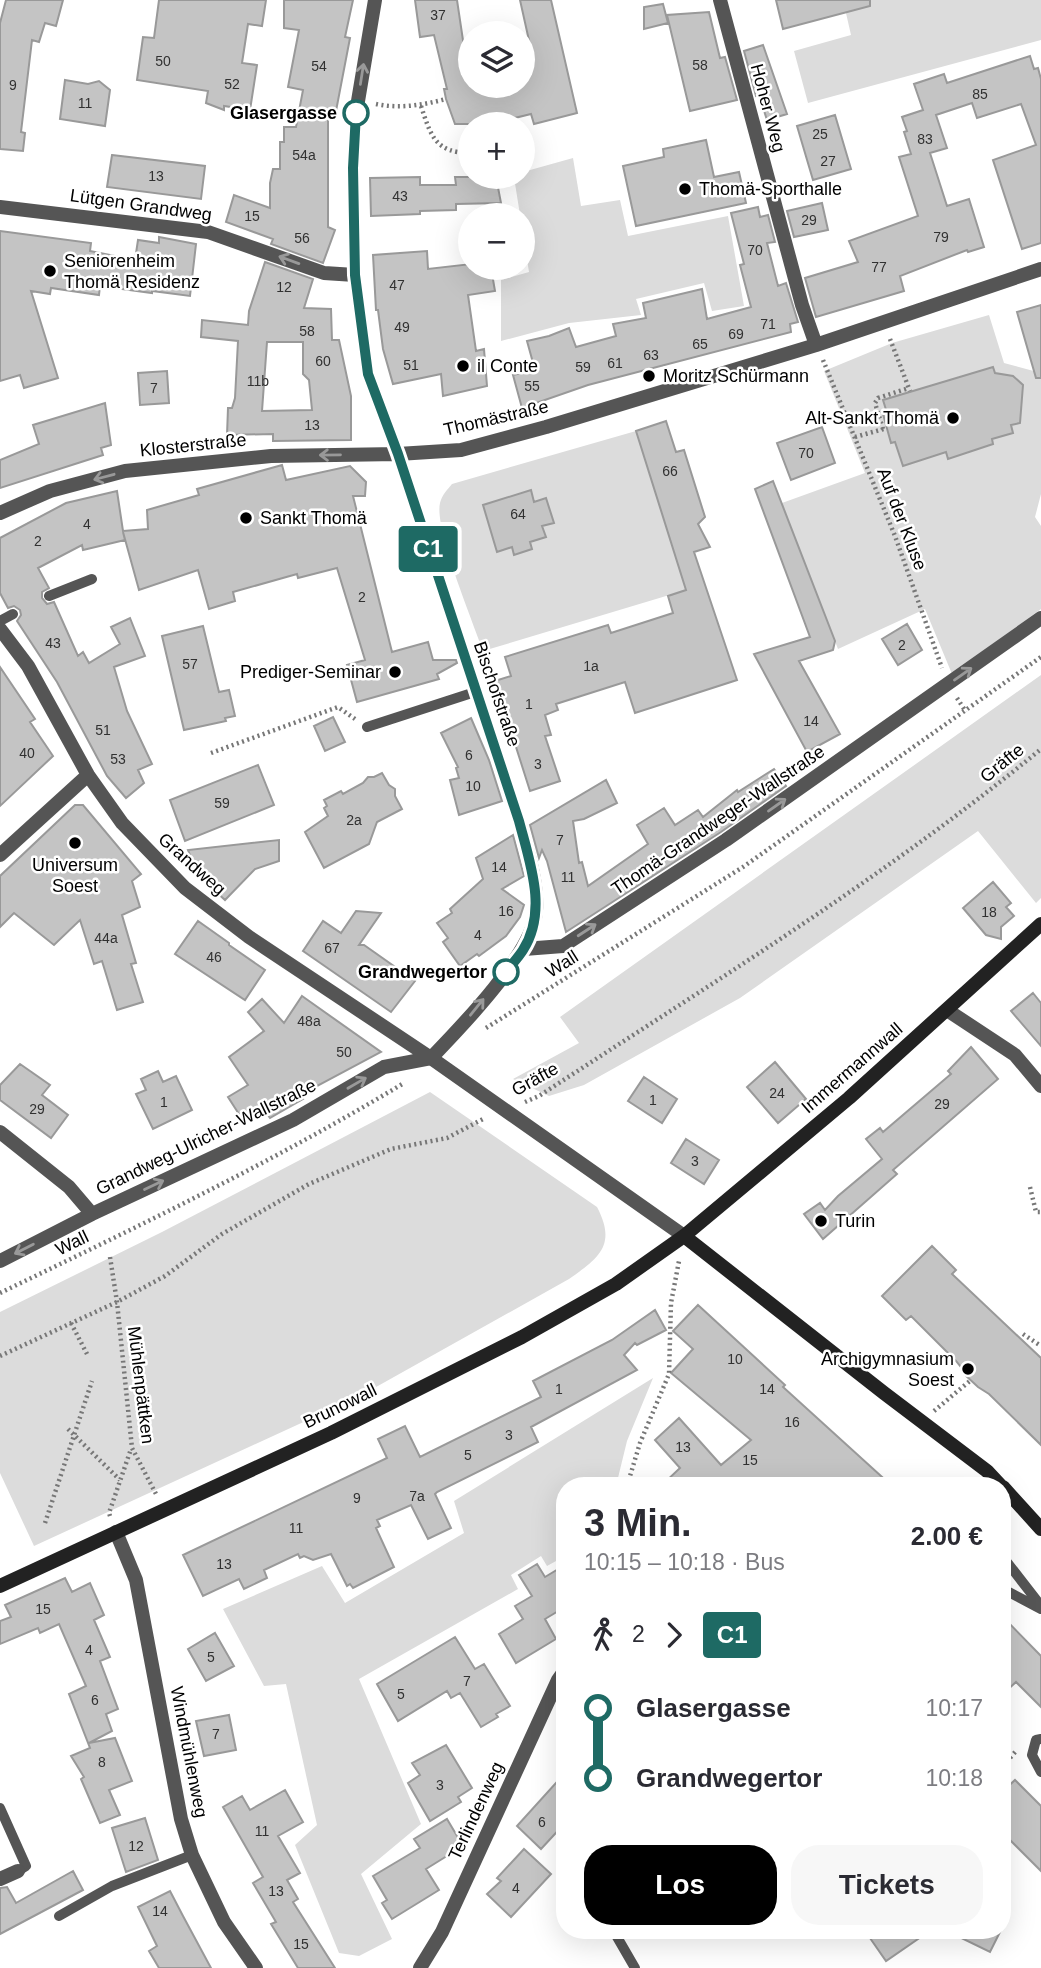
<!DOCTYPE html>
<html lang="de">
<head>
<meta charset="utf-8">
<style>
  :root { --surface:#fff; --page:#f7f7f7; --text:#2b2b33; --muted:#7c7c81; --accent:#000 }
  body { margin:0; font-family:Helvetica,sans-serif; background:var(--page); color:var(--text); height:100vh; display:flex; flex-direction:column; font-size:26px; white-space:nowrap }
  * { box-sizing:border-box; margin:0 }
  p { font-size:23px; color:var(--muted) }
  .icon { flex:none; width:38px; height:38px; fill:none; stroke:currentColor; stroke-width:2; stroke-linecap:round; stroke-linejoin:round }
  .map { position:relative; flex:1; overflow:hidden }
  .drawer { position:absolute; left:556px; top:1477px; width:455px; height:462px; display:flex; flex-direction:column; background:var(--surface); border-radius:28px; box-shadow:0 7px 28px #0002 }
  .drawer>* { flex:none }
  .badge { padding:0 14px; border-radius:5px; font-size:24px; line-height:46px }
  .fabs { position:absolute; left:458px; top:21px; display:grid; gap:14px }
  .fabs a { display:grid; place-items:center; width:77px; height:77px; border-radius:50%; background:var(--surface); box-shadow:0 7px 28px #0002; font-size:35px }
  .map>.badge { position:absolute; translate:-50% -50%; box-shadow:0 0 0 4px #fff }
  .legs { display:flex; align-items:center; gap:10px; height:77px; padding:0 28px; font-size:23px }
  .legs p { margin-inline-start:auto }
  .headline { display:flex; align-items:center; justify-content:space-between; height:119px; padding:0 28px }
  h1 { font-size:38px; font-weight:600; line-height:52px }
  .button { display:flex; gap:14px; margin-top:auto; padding:14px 28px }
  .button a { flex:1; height:80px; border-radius:28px; background:var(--accent); color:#fff; font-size:28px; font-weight:600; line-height:80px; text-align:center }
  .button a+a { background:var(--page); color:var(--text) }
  ul { padding:0 28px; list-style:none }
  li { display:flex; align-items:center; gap:24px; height:70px; font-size:26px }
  li i { display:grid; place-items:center; width:10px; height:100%; margin:0 9px; background:currentColor }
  li i::after { content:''; width:18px; height:18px; margin:-9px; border:5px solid; border-radius:50%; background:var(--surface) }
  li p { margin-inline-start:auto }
  li:first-child i { background:linear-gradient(#0000 50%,currentColor 0) }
  li:last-child i { background:linear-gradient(currentColor 50%,#0000 0) }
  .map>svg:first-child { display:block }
</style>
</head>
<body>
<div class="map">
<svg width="1041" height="1968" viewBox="0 0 1041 1968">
  <rect width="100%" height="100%" fill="#fff"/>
  <path fill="#dcdcdc" d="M843,0H1041V40L808,103L794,51L851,35Z
    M573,158L581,206L620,200L628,236L728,216L744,306L712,311L704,283L636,299L641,315L569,323L501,341V280L529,272L523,235V215H520L514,177H523V172Z
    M989,315L1004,363L1041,373V494L1035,517L1041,526V609L952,674L925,609L838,649L782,503L865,473L824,371L892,343Z
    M636,431L686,590L483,651C473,621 434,529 440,503C442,495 447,490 452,484Z
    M1041,675V898L1036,903L978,831L740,998L584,1085L549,1096L513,1079L579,1043L560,1017Z
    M430,1092L597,1207C617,1245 599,1258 569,1279L360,1396L34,1546L0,1473V1312L162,1232Z
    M653,1378L627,1441L616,1486H565V1556L547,1566L541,1556L511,1575L518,1589L359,1679L421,1824L361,1874L392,1939L359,1956L339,1953L295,1845L317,1825L286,1684L264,1686L223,1609L322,1566L345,1603L464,1533L454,1501Z"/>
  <path fill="#c4c4c4" stroke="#999" stroke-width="2" fill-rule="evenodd" d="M6,0H63L56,26L45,23L39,42L32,40L21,132L25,133L23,151L0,149V23Z
    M159,0H266L262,26L248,24L242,63L257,65L250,110L224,106V110L206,103L208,91L137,80L143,37L154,38Z
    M284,0H353L345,37L350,38L336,111L328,109V227L335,230L323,263L271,244L273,239L226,222L234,195L270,208V183L273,169H280V142H284V127H296L303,90L288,87L299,30L284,28Z
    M415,0H457L464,47L471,46V86H523V46L530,45L520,0H551L577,113L534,124L531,114L490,124H455L446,99L444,89H447L434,35L420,37Z
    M776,0H870V6L783,29Z
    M663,4L668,23L644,29V7Z
    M709,12L720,58L725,57L737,100L690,111L667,15Z
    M763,45L787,114L767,120L759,95L756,96L744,51Z
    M1030,56L1034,69L1038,68L1041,79V243L1022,249L993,160L1036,145L1021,104L977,118L972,103L936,115L947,148L930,153L947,206L969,199L984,247L968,252L967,250L900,276L904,291L816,317L805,278L858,262L849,241L918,216L899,157L911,154L904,132L907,131L902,117L923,110L914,84L944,74L947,83Z
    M65,80L88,84L99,81L110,90L105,126L60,119Z
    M835,115L851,169L813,180L797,126Z
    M706,140L714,177L739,172L746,203L636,226L623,166L664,157L663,149Z
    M112,155L205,166L201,199L107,187Z
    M420,177V185H456L455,177H496L501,203L456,204V210L420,211V214L371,216L370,178Z
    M822,203L828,230L794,237L787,211Z
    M758,207L760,217L768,215L775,242L767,243L778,286L786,283L798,322L790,324L791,332L588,385L522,408L513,375L535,370L527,341L549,336L569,328L576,347L616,336L613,324L646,318L643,303L702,289L707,319L751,307L740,265L744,264L731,213Z
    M0,231L91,243L90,251L135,260L138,240L159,243V237L196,244L190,296L152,291V293L100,286L99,295L51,288L50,294L31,291L58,378L24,388L20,375L0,381Z
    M427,251L428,269L471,264V268H491L495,291L468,295L476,351L484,349L487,386L443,396L441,374L393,384L383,349L378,310H376L373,255Z
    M265,262L313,279L304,308L331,309L332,340H339L351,396V440L273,441V434L227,435L228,408H232L235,398L238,341L201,337L202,320L248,325L249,311ZM267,342H303V374L309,380L312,410L262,411Z
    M1041,305V378H1036L1017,312Z
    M993,367L995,373L1013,376L1023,385L1020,423L1011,425L1013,433L992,439L993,444L948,459L946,452L903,466L895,442L891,443L883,414L887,413L883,400Z
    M167,371L169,403L140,405L138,373Z
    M105,403L111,445L101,448L103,455L0,488V460L39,444L33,425Z
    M666,421L676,452L684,450L705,517L698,524L710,547L694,552L737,680L635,713L625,682L556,704L558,710L545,715L551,735L545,736L560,781L530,791L495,681L511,676L505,657L608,625L611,633L673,613L668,596L686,590L636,431Z
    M822,427L835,463L791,480L777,443Z
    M282,465L286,480L350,466L366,482L365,496H353L392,652L428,642L433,660H456L457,663L437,674L439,679L357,702L347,665L365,660L337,568L298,578L297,574L233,592L235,601L209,609L198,570L139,590L123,532L125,540L83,550L82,545L38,568L49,588L42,592V598L47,604L54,602L78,656L83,652L89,663L120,644L111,627L130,618L145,656L114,667L127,711L152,764L138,770L144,783L126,798L107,776L57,682L17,621L21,615L20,610L14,606L8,608L0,593V538L66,503L117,491L123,531L148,529L147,510L199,495L197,489Z
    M773,481L835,641L833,650L799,661L840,734L807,752L754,654L810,637L755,489Z
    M531,490L534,502L546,498L554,523L542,526L546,537L530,542L532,549L514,555L512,547L497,552L483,505Z
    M907,624L922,650L898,665L882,639Z
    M203,626L219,692L229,690L235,716L225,718L226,721L184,730L162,636Z
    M0,667L35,719L30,722L53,756L0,806Z
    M333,717L345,742L325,751L314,726Z
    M471,718L489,760L502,801L459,815L450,780L459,778L456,768L458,767L441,733Z
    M258,765L274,805L185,841L170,800Z
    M774,769L786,786L721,832L566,932L547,861L542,850L539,858L530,825L606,780L617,803L584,819L573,821L579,863L582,862L588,886L648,844L637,825L664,808L675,825L698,810L703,817L737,790L738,792Z
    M382,773L389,785L395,789V796L402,809L377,822L369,844L324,868L305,832L328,816L324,808L327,806L324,800L341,791L343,794L363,783L368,777H374Z
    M75,805H83L141,874L132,881L140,907L122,915L136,963L131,964L143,1002L117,1010L102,961L94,964L80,920L54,945L14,913L0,927V876Z
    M513,835L524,876L502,889L524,905L520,917L506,936L479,956L477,954L460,966L443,942L448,938L437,923L452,913L450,909L483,879L476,858Z
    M279,840V861L255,869L225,900L187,865L192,860L188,850Z
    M993,882L1011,903L1006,907L1014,916L1001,927V939L986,935L963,908Z
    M356,911L381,913L359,945H364L415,981L391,1012L303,951L323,921L341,933Z
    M198,921L229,943V945L265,970L245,1000L175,954Z
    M1033,993L1041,1003V1046L1011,1011Z
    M302,996L381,1052L300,1095L303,1099L270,1118L264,1110L244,1122L228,1097L248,1085L229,1057L264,1031L248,1012L262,999L284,1023Z
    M971,1047L998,1079L893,1170L897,1174L823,1239L804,1214L820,1203L825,1210L838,1196L882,1159L866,1139L880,1128L883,1132L951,1074L948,1071Z
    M775,1062L806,1099L778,1123L747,1087Z
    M20,1064L50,1085L42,1095L68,1115L51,1138L0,1100V1085Z
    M158,1071L163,1082L176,1076L192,1110L153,1129L136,1094L146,1090L141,1079Z
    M644,1077L677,1099L662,1123L628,1101Z
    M686,1139L719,1160L704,1184L671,1163Z
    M932,1246L956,1270L952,1274L1041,1358V1445L989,1394L978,1387L963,1373L964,1371L956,1361L911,1316L906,1320L882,1296Z
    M698,1305L785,1385L783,1387L892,1486H661L680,1468L655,1440L679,1418L721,1465L751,1440L671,1373L693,1349L673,1331Z
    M655,1310L666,1330L637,1345L635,1343L624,1355L637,1370L531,1427L538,1442L437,1492L435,1494L451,1528L428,1539L411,1505L377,1520L380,1526L376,1528L394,1567L353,1588L350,1584L347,1586L331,1554L313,1560L304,1556L300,1558L298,1554L264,1570L267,1578L244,1589L239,1579L203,1596L183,1555L387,1458L378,1439L405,1426L420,1457L541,1397L533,1381L612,1340Z
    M537,1564L545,1577L565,1565V1607L545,1619L556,1639L516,1663L499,1634L523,1619L515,1606L532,1596L519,1575Z
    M65,1578L72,1592L90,1583L104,1615L94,1620L110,1657L100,1661L118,1709L106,1714L112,1731L89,1743L115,1738L132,1781L109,1790L120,1815L100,1823L81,1779L84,1777L71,1756L90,1748L69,1694L86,1686L59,1624L40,1633L38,1628L0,1644V1621L11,1617L5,1605Z
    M1003,1617L1041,1656V1707L1016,1682L1003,1694Z
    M215,1633L234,1666L206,1681L188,1649Z
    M455,1637L475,1669L484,1664L510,1706L496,1714L498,1717L481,1727L460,1693L451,1698L447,1691L398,1721L377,1684Z
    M229,1715L236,1750L204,1756L196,1721Z
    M446,1745L472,1788L458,1797L461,1802L430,1821L408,1783L420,1775L412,1763Z
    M565,1773V1823L541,1849L517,1826Z
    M1015,1780L1041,1806V1871L1003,1833V1791Z
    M285,1790L303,1822L278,1836L300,1873L287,1880L298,1899L293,1902L335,1968H298L271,1924L276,1922L253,1883L263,1877L223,1807L242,1796L250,1810Z
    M145,1818L158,1860L126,1872L112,1828Z
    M447,1819L463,1846L426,1869L439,1890L392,1919L382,1903L387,1900L373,1876L420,1848L414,1839Z
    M524,1849L551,1874L511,1917L487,1894L501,1881L497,1878Z
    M73,1871L83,1890L0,1934V1888L7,1887L16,1903Z
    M170,1891L183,1916L211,1968H159L149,1951L157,1946L138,1907Z
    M881,1930H931L886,1961L870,1938Z
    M945,1930H1001L990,1952Z"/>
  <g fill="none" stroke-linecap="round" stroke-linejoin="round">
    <path stroke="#777" stroke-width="4.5" stroke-dasharray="2 3.5" stroke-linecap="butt" d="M376,104C400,109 423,105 446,99
      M421,106C431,136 435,153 471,153
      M890,339L910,391
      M823,360L895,536L942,668
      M883,429L875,403L878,398L909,388
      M855,437L887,428
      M957,698L966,712
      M211,753L338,707L355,719
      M486,1028L743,867L1041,657
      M525,1102L539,1096C709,985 884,878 1041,749
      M1030,1187L1036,1212H1041
      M110,1257L117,1302L132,1448L156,1494
      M0,1293C137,1227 273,1162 404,1083
      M71,1323L87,1354
      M1023,1334L1041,1346
      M0,1356L117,1302L165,1276L222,1234L309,1184L391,1149L447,1138L485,1118
      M934,1411L971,1380
      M68,1429L120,1480
      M627,1486L640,1443L669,1374L671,1303L679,1261
      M110,1516L109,1513L131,1449
      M45,1523L92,1381
      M1003,1766L1016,1751"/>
    <path stroke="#555" stroke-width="10" d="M49,596L92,579
      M0,621L13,614
      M367,727L475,692
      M1003,1557L1041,1606
      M1003,1589L1041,1609
      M1041,1739L1036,1740L1032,1755L1041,1772
      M0,1808L26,1866L18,1871
      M59,1916L112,1886L192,1855
      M613,1930L635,1968"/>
    <path stroke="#555" stroke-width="14" d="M375,0L356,113L353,168L355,275L368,374L398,454L519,821C527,850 538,881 536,911C534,952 460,1028 431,1058
      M720,0L802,305L816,345
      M0,207L208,232L324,273L355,275
      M0,513L50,491L125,471L271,456L398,454L461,450L546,427L816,345L1041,269
      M0,629L28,666L88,775L122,823L185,888L249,937L431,1058L684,1236
      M0,855L88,775
      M524,949L563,946L726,840L1041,618
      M947,1010L1015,1055L1041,1086
      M0,1132L69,1187L92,1214
      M0,1261L92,1214L293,1120L384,1067L431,1058
      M116,1532L136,1580L181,1819L192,1855L224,1922L256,1968
      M0,1879L18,1871
      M420,1968L442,1932L558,1680L565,1670"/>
    <path stroke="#222" stroke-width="14" d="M684,1236L884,1393L987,1471L1001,1486
      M1003,1487L1041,1529
      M0,1586L331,1433L522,1337L616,1284L684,1236L849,1098L1041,924"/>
  </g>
  <defs><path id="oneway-shaft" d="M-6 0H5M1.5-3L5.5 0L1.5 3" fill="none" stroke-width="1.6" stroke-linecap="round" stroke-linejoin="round" transform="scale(1.75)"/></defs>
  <g stroke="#999">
    <use href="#oneway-shaft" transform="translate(362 74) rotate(-81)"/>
    <use href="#oneway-shaft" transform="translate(289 260) rotate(-160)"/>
    <use href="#oneway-shaft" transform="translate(330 455) rotate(179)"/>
    <use href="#oneway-shaft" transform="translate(104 477) rotate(165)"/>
    <use href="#oneway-shaft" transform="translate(963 674) rotate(-35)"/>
    <use href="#oneway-shaft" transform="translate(777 805) rotate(-35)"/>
    <use href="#oneway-shaft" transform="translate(587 930) rotate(-33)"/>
    <use href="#oneway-shaft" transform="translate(477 1007) rotate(-51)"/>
    <use href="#oneway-shaft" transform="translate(357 1083) rotate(-30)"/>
    <use href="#oneway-shaft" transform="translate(154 1185) rotate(-25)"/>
    <use href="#oneway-shaft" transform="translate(24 1249) rotate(153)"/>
  </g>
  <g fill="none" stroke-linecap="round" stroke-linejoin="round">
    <defs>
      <path id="line-1" d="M356,113L353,168L355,275L368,374L398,454L519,821C530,863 548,911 523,950C518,958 511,965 506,972"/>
    </defs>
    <use href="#line-1" stroke="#fff" stroke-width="16"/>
    <use href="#line-1" stroke="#1e6a64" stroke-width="10"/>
  </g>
  <g fill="#fff" stroke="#1e6a64" stroke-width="3.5">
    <circle cx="356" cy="113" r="12"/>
    <circle cx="506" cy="972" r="12"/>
  </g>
  <g fill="#000" stroke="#fff" stroke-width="2.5">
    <circle cx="685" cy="189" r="7"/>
    <circle cx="50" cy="271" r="7"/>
    <circle cx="463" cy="366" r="7"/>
    <circle cx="649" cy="376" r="7"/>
    <circle cx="953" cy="418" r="7"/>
    <circle cx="246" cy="518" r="7"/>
    <circle cx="395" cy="672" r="7"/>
    <circle cx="75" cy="843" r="7"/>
    <circle cx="821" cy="1221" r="7"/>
    <circle cx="968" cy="1369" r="7"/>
  </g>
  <g text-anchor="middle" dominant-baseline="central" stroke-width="5" stroke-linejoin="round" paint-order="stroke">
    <g font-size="14" fill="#313131">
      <text x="438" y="15">37</text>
      <text x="163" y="61">50</text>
      <text x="700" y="65">58</text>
      <text x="319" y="66">54</text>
      <text x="232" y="84">52</text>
      <text x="13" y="85">9</text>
      <text x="980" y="94">85</text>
      <text x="85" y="103">11</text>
      <text x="820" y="134">25</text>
      <text x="925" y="139">83</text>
      <text x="304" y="155">54a</text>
      <text x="828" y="161">27</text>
      <text x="156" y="176">13</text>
      <text x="400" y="196">43</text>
      <text x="252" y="216">15</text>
      <text x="809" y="220">29</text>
      <text x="941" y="237">79</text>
      <text x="302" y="238">56</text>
      <text x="755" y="250">70</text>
      <text x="879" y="267">77</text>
      <text x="397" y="285">47</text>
      <text x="284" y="287">12</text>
      <text x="768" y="324">71</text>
      <text x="402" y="327">49</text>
      <text x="307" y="331">58</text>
      <text x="736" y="334">69</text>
      <text x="700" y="344">65</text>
      <text x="651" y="355">63</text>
      <text x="323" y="361">60</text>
      <text x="615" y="363">61</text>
      <text x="411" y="365">51</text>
      <text x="583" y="367">59</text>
      <text x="258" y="381">11b</text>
      <text x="532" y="386">55</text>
      <text x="154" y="388">7</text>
      <text x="312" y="425">13</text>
      <text x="806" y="453">70</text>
      <text x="670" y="471">66</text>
      <text x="518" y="514">64</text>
      <text x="87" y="524">4</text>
      <text x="38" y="541">2</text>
      <text x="362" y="597">2</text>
      <text x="53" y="643">43</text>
      <text x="902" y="645">2</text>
      <text x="190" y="664">57</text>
      <text x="591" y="666">1a</text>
      <text x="529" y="704">1</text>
      <text x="811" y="721">14</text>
      <text x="103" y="730">51</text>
      <text x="27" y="753">40</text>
      <text x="469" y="755">6</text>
      <text x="118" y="759">53</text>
      <text x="538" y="764">3</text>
      <text x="473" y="786">10</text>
      <text x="222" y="803">59</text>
      <text x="354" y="820">2a</text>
      <text x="560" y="840">7</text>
      <text x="499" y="867">14</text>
      <text x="568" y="877">11</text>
      <text x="506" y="911">16</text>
      <text x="989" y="912">18</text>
      <text x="478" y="935">4</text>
      <text x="106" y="938">44a</text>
      <text x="332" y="948">67</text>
      <text x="214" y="957">46</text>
      <text x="309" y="1021">48a</text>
      <text x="344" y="1052">50</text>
      <text x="777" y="1093">24</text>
      <text x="653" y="1100">1</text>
      <text x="164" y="1102">1</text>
      <text x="942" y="1104">29</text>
      <text x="37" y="1109">29</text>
      <text x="695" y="1161">3</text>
      <text x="735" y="1359">10</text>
      <text x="559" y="1389">1</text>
      <text x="767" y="1389">14</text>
      <text x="792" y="1422">16</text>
      <text x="509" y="1435">3</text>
      <text x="683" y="1447">13</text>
      <text x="468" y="1455">5</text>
      <text x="750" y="1460">15</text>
      <text x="417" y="1496">7a</text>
      <text x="357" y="1498">9</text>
      <text x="296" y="1528">11</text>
      <text x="224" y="1564">13</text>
      <text x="43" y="1609">15</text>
      <text x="89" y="1650">4</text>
      <text x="211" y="1657">5</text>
      <text x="467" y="1681">7</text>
      <text x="401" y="1694">5</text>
      <text x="95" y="1700">6</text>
      <text x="216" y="1734">7</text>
      <text x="102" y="1762">8</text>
      <text x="440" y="1785">3</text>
      <text x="542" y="1822">6</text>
      <text x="262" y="1831">11</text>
      <text x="136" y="1846">12</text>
      <text x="516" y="1888">4</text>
      <text x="276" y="1891">13</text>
      <text x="160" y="1911">14</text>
      <text x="301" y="1944">15</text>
    </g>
    <g font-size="18" fill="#000" stroke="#fff">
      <text transform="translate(768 108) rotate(75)">Hoher Weg</text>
      <text transform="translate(141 205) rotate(8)">Lütgen Grandweg</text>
      <text transform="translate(496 418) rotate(-13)">Thomästraße</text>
      <text transform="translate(193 445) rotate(-6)">Klosterstraße</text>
      <text transform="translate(902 519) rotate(69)">Auf der Kluse</text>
      <text transform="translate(497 694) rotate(71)">Bischofstraße</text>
      <text transform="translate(1002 763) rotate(-39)">Gräfte</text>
      <text transform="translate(718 820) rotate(-34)">Thomä-Grandweger-Wallstraße</text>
      <text transform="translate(192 864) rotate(42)">Grandweg</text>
      <text transform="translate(562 964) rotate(-32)">Wall</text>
      <text transform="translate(852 1068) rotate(-41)">Immermannwall</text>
      <text transform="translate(535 1079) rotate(-29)">Gräfte</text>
      <text transform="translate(206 1137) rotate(-26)">Grandweg-Ulricher-Wallstraße</text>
      <text transform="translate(72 1243) rotate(-26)">Wall</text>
      <text transform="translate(141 1385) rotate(83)">Mühlenpättken</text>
      <text transform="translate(340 1406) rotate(-26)">Brunowall</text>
      <text transform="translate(189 1752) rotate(79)">Windmühlenweg</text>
      <text transform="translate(476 1811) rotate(-65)">Terlindenweg</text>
    </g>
    <g font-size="18" font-weight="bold" fill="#000" stroke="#fff" text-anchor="end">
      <text x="337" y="113">Glasergasse</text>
      <text x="487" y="972">Grandwegertor</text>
    </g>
    <g font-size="18" fill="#000" stroke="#fff" text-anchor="start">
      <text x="699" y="189">Thomä-Sporthalle</text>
      <text x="64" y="261">Seniorenheim<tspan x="64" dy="21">Thomä Residenz</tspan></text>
      <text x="477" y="366">il Conte</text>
      <text x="663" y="376">Moritz Schürmann</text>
      <text x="939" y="418" text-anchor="end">Alt-Sankt Thomä</text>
      <text x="260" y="518">Sankt Thomä</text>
      <text x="381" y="672" text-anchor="end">Prediger-Seminar</text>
      <text x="75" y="865" text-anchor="middle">Universum<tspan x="75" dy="21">Soest</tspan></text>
      <text x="835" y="1221">Turin</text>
      <text x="954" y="1359" text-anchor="end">Archigymnasium<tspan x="954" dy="21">Soest</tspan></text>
    </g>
  </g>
</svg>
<div class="fabs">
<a><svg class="icon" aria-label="layers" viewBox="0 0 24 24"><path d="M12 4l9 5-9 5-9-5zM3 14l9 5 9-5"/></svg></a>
<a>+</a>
<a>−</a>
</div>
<b class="badge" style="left:428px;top:549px;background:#1e6a64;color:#fff">C1</b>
<section class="drawer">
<div class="headline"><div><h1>3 Min.</h1><p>10:15 – 10:18 · Bus</p></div><b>2.00 €</b></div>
<div class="legs"><svg class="icon" aria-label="walk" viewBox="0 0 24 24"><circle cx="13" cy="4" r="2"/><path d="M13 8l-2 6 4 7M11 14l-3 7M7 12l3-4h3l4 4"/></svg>2<svg class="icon" aria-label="forward" viewBox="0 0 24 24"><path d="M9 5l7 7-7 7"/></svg><b class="badge" style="background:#1e6a64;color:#fff">C1</b></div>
<ul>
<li><i style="color:#1e6a64"></i><b>Glasergasse</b><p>10:17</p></li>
<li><i style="color:#1e6a64"></i><b>Grandwegertor</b><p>10:18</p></li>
</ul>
<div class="button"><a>Los</a><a>Tickets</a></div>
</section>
</div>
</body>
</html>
